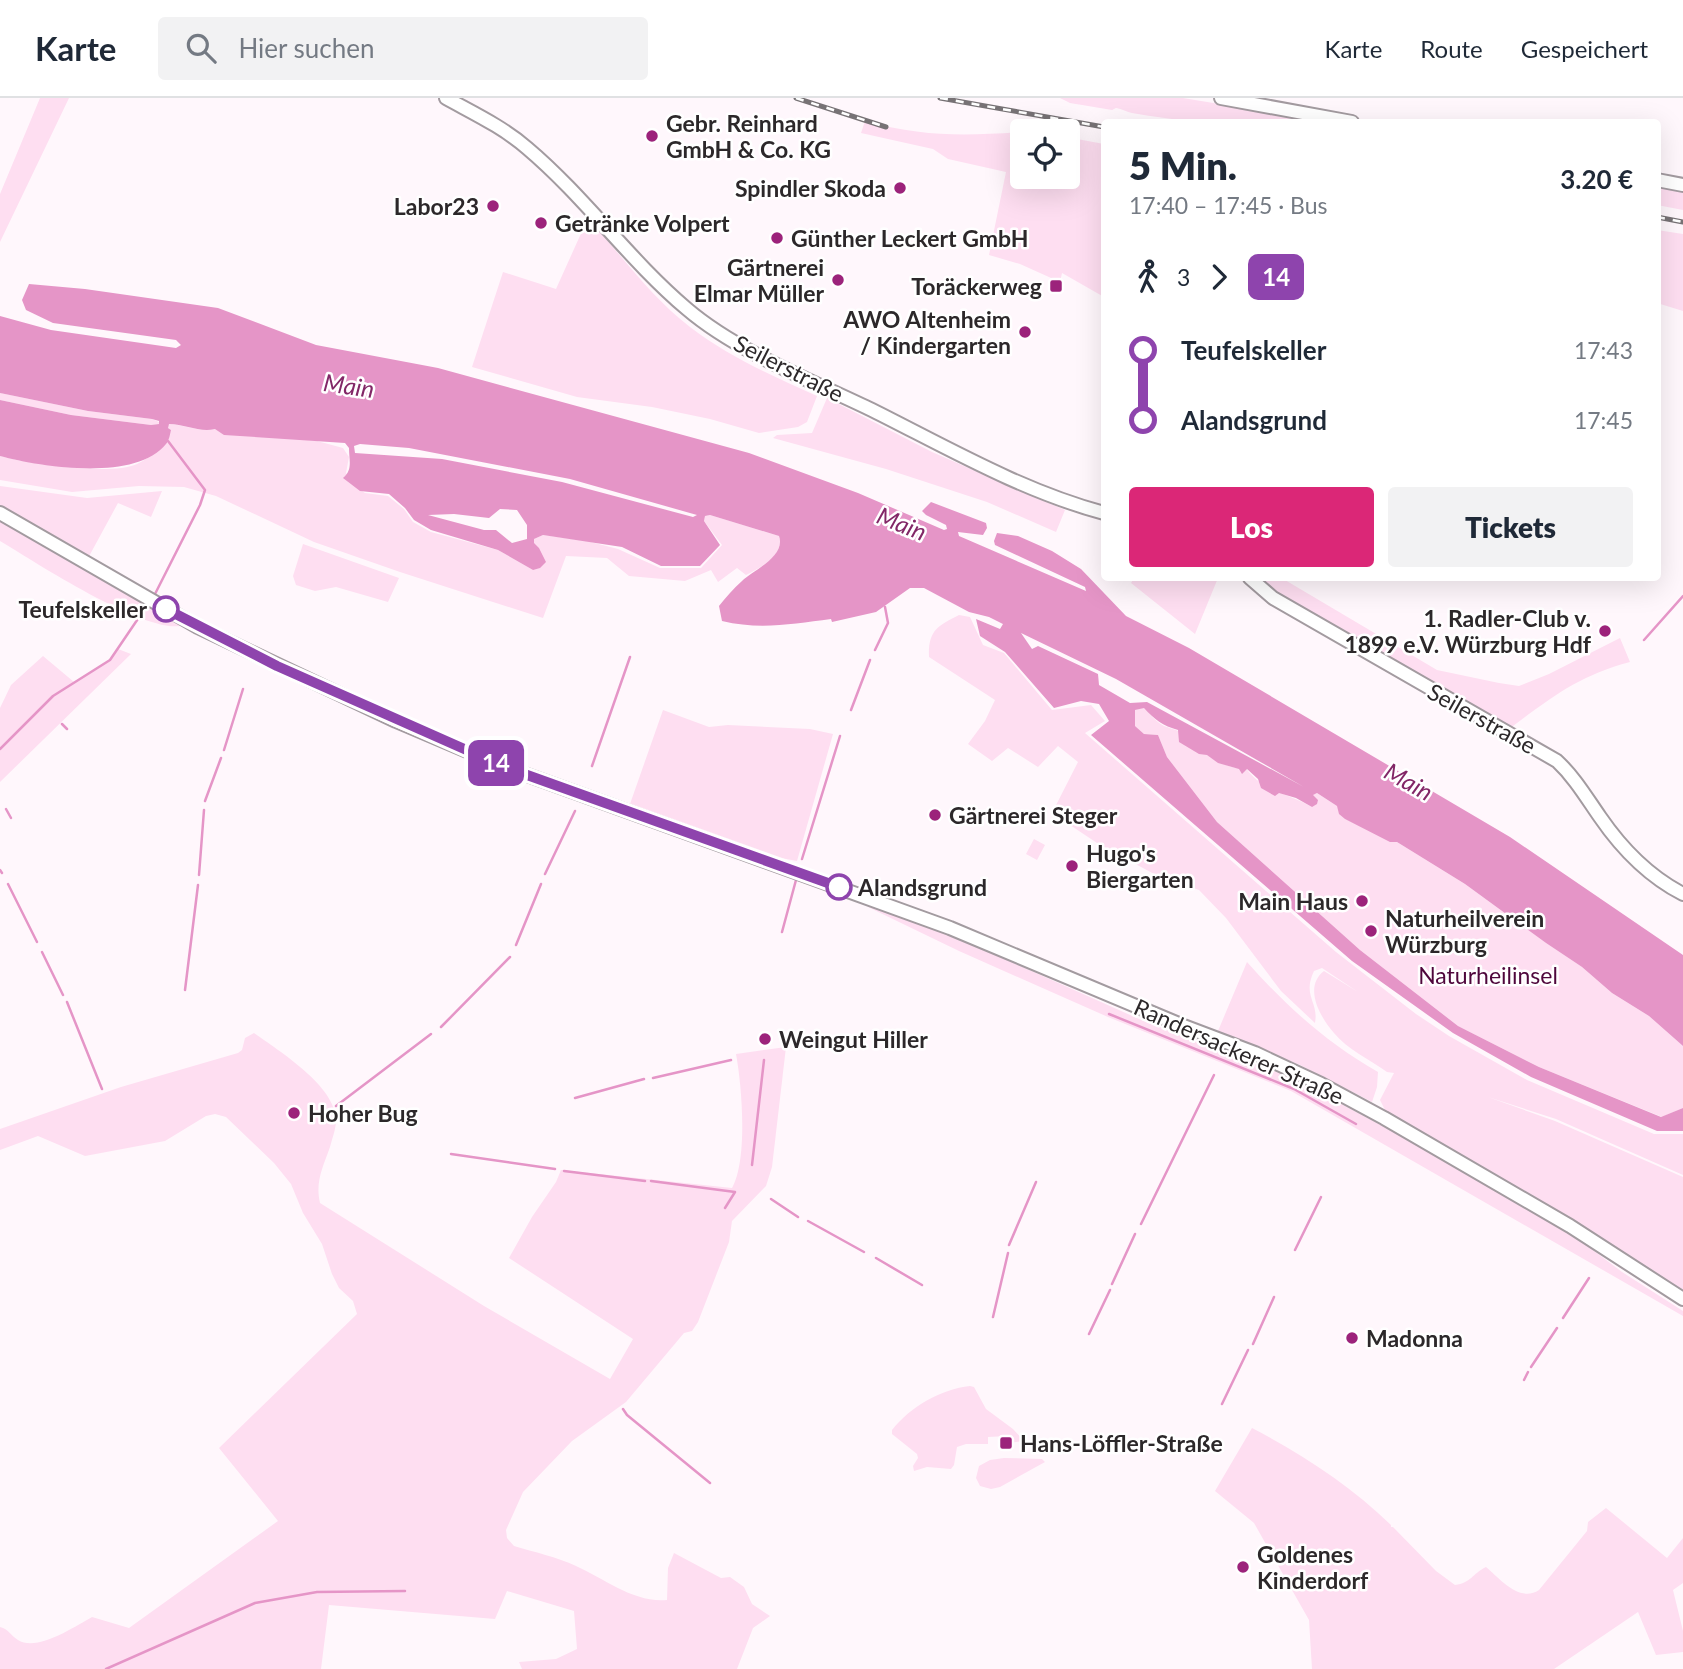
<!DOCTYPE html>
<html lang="de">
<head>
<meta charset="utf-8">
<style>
  :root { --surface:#fff; --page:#f2f2f3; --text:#1f2937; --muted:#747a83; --line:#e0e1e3; --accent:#db2777 }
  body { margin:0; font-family:Lato,sans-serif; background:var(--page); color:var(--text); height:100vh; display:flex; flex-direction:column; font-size:26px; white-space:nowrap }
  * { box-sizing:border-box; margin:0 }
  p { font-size:23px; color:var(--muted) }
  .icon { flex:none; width:38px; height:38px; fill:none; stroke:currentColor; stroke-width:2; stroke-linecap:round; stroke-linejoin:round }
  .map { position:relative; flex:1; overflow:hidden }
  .drawer { position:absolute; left:1101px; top:21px; width:560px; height:462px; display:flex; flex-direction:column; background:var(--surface); border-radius:7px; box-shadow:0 7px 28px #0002 }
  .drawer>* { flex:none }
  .badge { padding:0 14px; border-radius:10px; font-size:24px; line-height:46px }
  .controls { position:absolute; left:1010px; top:21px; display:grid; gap:14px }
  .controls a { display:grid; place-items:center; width:70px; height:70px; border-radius:7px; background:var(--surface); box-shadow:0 7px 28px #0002; font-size:35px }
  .map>.badge { position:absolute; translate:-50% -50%; box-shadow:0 0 0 4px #fff }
  .legs { display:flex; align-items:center; gap:10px; height:77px; padding:0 28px; font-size:23px }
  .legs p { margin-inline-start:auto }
  .summary { display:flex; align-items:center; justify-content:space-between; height:119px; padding:0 28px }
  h1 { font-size:38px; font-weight:800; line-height:52px }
  .cta { display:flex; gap:14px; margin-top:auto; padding:14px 28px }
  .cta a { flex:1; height:80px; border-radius:7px; background:var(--accent); color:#fff; font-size:28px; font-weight:800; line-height:80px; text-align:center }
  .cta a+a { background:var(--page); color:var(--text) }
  ul { padding:0 28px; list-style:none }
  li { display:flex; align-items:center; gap:24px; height:70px; font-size:26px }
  li i { display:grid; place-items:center; width:10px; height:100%; margin:0 9px; background:currentColor }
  li i::after { content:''; width:18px; height:18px; margin:-9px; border:5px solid; border-radius:50%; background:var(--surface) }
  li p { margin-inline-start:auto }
  li:first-child i { background:linear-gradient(#0000 50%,currentColor 0) }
  li:last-child i { background:linear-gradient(currentColor 50%,#0000 0) }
  header { display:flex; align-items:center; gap:42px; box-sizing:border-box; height:98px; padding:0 35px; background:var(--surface); border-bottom:2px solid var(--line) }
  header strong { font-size:33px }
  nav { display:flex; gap:38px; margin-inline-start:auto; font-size:24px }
  .search { width:490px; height:63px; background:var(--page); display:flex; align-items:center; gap:18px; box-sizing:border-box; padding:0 24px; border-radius:7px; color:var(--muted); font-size:26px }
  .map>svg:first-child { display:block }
</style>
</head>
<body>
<header>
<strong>Karte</strong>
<div class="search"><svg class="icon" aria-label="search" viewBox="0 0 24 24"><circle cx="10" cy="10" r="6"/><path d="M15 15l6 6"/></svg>Hier suchen</div>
<nav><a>Karte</a><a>Route</a><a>Gespeichert</a></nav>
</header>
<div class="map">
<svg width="1683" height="1571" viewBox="0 0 1683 1571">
  <rect width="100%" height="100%" fill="#fff7fc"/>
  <path fill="#fedef1" d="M40,0H69L0,144V96Z
    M1060,0H1183L1329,24H1189C1171,20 1152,19 1132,15C1127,14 1122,11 1116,10L1112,12L1070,5Z
    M865,23C924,39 963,38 1022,34V79H1068V43L1077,41L1104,46V199L1062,175L1060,184L1020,166L989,157L1006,74L948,61L933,51L861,35Z
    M1657,87L1683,93V112L1657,107Z
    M588,120C620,156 651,199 690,229C729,259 773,278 817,298L807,324L798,329L759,335L710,321L652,309L577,299L472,269L503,174L556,191Z
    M1657,132L1683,136V213L1657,205Z
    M0,295L88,313L152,321L159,324L160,326L151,327L71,317L0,302Z
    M827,300L932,354L1065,412L1056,434L987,404L886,371L773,340L777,337L812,335Z
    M168,326C184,326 200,335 215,331L317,343L343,350L349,359L346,375L356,389L365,395L388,398L404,411L413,424L431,434L498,452L533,472L534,441L543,437L587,443L618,451L660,470H701L722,447L704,423L705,418L710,417L779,438C785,457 760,470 746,477L737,470L718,484L711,472L685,483L629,478L607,460L566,458L543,520L400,474L314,444L216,398L184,389L139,388L72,394L0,382V358C29,366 111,378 137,366C151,359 166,347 171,332L168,330Z
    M0,388L87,400L162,393L151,419L118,405L87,462L0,410Z
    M0,418L186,526C155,543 32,462 0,443Z
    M303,446L399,480L388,504L336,489L315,493L296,487L293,478Z
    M1134,480H1218L1195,536L1131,485Z
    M1260,480H1284L1285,482L1437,572L1499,585L1519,588L1549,576L1620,540L1630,564C1578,578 1552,599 1509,631L1276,497Z
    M959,517L970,519L983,547L1004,555L1052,612L1091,607L1105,623L1085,635L1336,854L1416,916L1449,938L1527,982L1654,1036H1683V1077L1556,1021L1488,999L1555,1023L1683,1079V1195L1572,1122L1386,1014L1380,1002L1394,975L1387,974C1370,962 1347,951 1334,935C1320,919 1303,889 1324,873L1358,894L1322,870L1314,873C1302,898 1319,904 1315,925L1281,893L1226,820L1199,792L1156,777L1100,747L1052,715L1078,664L1058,648L1038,669L1008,650L992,663L968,646L985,623L995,602L929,559C928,533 937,528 959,517Z
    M118,551L131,556L0,684V610L11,587L43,558L74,584L110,562Z
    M1144,609C1150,616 1156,624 1164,628C1169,630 1175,631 1180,634C1202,648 1217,672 1246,670C1260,692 1292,697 1312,709V697L1317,695L1337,708L1345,721L1397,744L1465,786L1546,845L1582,869L1612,895L1649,918L1683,948V1010L1662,1019L1539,969L1458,928L1360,852L1217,724L1167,659L1158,637L1144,636L1135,628V612Z
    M663,612L709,629L728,627L810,631L833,636L797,763L759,756L630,706Z
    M1034,741L1045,747L1037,762L1026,756Z
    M868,809L883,811L947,835L1139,921L1295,981L1294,984L1298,986L1300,984L1394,1034L1530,1113L1585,1146L1622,1174L1683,1213V1218L1291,993L1108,919L959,853Z
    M1247,864C1286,908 1327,945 1378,974L1377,989L1372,1004L1300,967L1218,933Z
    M254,935C279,953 336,988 336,1022C336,1031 332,1041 330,1049C323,1069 315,1084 320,1105L484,1208L610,1281L633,1241L509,1160L532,1119L556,1084L561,1072L732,1090C748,1062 742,988 736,956L786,949L772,1069L766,1088L732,1123L729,1144L698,1224L692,1233L684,1235L626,1304L572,1343L523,1394L506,1432L507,1440L514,1448C534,1454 557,1459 576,1468C605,1481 634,1505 667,1502L668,1470L674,1455L721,1480L730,1479L744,1489L752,1506L770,1518L753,1530L737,1571H522L519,1564L556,1561L577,1551L574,1513L507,1493L495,1521L329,1507L321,1571H0V1529C9,1531 10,1537 18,1542C37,1554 74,1529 92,1519L129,1530L278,1423L219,1350L357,1216L353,1203L339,1190L332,1176L322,1146L303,1115L291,1086L274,1065L226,1019L215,1016L206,1018L165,1043L85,1058L38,1038L0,1052V1031L121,989L238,955L242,952L245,940Z
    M970,1288L974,1289L986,1311L1013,1331L1024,1343L1008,1345L1007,1338L988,1339V1346H966L957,1349L954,1367L951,1371L927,1369L914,1373L913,1368L918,1360L917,1356L892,1336V1332C910,1309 941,1291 970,1288Z
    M1252,1330C1302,1356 1351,1388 1391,1427V1429H1393L1436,1473L1455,1487C1471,1485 1472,1476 1486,1469C1500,1481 1520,1505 1539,1492L1587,1433L1588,1424L1606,1410L1667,1460L1683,1440V1485L1673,1492L1683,1533V1554L1656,1557L1638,1514L1554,1571H1312L1309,1522L1254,1425L1215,1393Z
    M1004,1360L1042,1361L1045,1364L1000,1389L991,1391L980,1388L976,1380L979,1368L990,1362Z"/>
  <path fill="#e595c7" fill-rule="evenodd" d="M29,186L85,191L218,210L316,247L438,270L749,355L858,395L944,432L947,431L946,427L926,417L922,413L931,404L986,425L987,430L983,437L958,434L959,438L1086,493L1085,489L995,447L994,443L997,435L1018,438L1052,453L1081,471L1126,518L1189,550L1510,739L1683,857V948L1649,918L1612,895L1582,869L1546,845L1465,786L1397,744H1390L1345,721L1339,716L1337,708L1317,695L1313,697L1318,702L1317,706L1312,709L1296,700L1279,695L1275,698L1261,690L1258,681L1247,671L1242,676L1239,671L1218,665L1207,657L1199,656L1179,644L1178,632C1163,628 1154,621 1144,610L1135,612V628L1144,636L1158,637L1167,659L1217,724L1360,852L1458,928L1539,969L1661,1019L1683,1010V1033H1657L1531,979L1453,935L1352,863L1091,637L1109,623L1099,606L1081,603L1054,610L1005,554L980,538L976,521L1000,531L1003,526L989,519L969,514L924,490H910L876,514L832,524L831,521C793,526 759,532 722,523L719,508C726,499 733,491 742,483C754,472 786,458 779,438L710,417L705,418L704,423L720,447L700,468H661L622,449L543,437L534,441V445L539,450L546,464L540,470L533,472L498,452L431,432L414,422L405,410L389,396L360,393L343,380C353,372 349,362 349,350L345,345L224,337L215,331C200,335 185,326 169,326L168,330L171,332C170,336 169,343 166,346C136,384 41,369 0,358V302L71,317L151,327L159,326V323L152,321L88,313L0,295V218L51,232L176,250L181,247L176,242L53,225L26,212L22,202ZM360,346L409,350L570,381L697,417L693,419L562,384L442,361L355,355L354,348ZM500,411L517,412L527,427V441L512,445L496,432H484L428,417L454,416L489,420ZM1021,535L1116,581L1304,689L1147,604L1130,605L1099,587L1098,576L1038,548L1032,551Z"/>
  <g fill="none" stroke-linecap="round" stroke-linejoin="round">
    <path stroke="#e595c7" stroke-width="2.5" d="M154,498L200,407L205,392L168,343
      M1644,542L1683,498
      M875,552L888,525L885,509
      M851,612L870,562
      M62,626L67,631
      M0,651L53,598L110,562L148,506
      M224,652L243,591
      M592,668L630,559
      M205,703L221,660
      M6,711L11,720
      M802,761L840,638
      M0,772L2,775
      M545,776L575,713
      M199,777L204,712
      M8,786L37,844
      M782,834L796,782
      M516,847L541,786
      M42,854L63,897
      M185,892L198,787
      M67,904L102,991
      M1109,916L1294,991L1356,1026
      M441,929L510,859
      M653,980L731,962
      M575,1000L644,981
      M336,1008L431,936
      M451,1056L555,1071
      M752,1067L764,962
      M564,1073L645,1083
      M651,1083L735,1094L725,1110
      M771,1101L798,1119
      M808,1123L864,1154
      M1141,1126L1214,977
      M1009,1147L1036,1084
      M1295,1152L1321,1099
      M876,1160L922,1187
      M1112,1186L1135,1136
      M993,1219L1008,1155
      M1563,1220L1589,1180
      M1089,1236L1110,1192
      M1253,1246L1274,1199
      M1531,1269L1557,1230
      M1524,1282L1528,1274
      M1222,1306L1248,1252
      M623,1311L627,1317L710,1385
      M106,1571L255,1505L317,1494L405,1493"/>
    <defs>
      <path id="secondary" d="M446,0C473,15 503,29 527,50C585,99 629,162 687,211C736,253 814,284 872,312C948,350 1022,393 1104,415
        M1221,0L1352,24
        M1657,82L1683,87
        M0,415L198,529L396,623L505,669L950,830L1181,927L1255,955L1321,986L1384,1020L1570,1128L1683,1201
        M1250,480L1273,500L1557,663C1575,680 1586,699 1600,719C1622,751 1648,778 1683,796"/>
    </defs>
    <use href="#secondary" stroke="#a39ba0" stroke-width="16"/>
    <use href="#secondary" stroke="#fff" stroke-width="12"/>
    <defs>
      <path id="rail" d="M796,0L886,29
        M940,0L1104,29
        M1657,119L1683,124"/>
    </defs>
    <use href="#rail" stroke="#777275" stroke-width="5"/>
    <use href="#rail" stroke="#fff" stroke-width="2.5" stroke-dasharray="8" stroke-linecap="butt"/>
  </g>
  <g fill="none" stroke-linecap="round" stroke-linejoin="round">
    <defs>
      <path id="line-1" d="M166,511L277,568L505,669L839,789"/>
    </defs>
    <use href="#line-1" stroke="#fff" stroke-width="16"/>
    <use href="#line-1" stroke="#8e44ad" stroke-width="10"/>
  </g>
  <g fill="#9c237b" stroke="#fff" stroke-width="2.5">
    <circle cx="652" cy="38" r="7"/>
    <circle cx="900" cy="90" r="7"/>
    <circle cx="493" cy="108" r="7"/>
    <circle cx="541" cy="125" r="7"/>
    <circle cx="777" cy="140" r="7"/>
    <circle cx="838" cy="182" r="7"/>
    <rect x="1049" y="181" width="14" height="14" rx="3.5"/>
    <circle cx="1025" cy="234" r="7"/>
    <circle cx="1605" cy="533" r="7"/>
    <circle cx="935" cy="717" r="7"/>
    <circle cx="1072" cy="768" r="7"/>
    <circle cx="1362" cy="803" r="7"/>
    <circle cx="1371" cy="833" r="7"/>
    <circle cx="765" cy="941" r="7"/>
    <circle cx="294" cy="1015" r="7"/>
    <circle cx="1352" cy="1240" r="7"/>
    <rect x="999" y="1338" width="14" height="14" rx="3.5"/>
    <circle cx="1243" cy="1469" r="7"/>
  </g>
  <g fill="#fff" stroke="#8e44ad" stroke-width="3.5">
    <circle cx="166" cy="511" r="12"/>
    <circle cx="839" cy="789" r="12"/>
  </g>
  <g text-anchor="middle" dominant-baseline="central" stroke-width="5" stroke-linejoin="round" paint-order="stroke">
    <g font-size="23" font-weight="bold" fill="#2c282a" stroke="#fff" text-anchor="start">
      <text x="666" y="25">Gebr. Reinhard<tspan x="666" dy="26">GmbH &amp; Co. KG</tspan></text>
      <text x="886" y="90" text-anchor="end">Spindler Skoda</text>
      <text x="479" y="108" text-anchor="end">Labor23</text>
      <text x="555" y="125">Getränke Volpert</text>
      <text x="791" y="140">Günther Leckert GmbH</text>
      <text x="824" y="169" text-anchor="end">Gärtnerei<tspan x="824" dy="26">Elmar Müller</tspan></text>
      <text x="1042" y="188" text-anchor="end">Toräckerweg</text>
      <text x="1011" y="221" text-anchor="end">AWO Altenheim<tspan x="1011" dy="26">/ Kindergarten</tspan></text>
      <text x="1591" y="520" text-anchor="end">1. Radler-Club v.<tspan x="1591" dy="26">1899 e.V. Würzburg Hdf</tspan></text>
      <text x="949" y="717">Gärtnerei Steger</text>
      <text x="1086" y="755">Hugo's<tspan x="1086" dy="26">Biergarten</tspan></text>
      <text x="1348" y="803" text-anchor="end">Main Haus</text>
      <text x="1385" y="820">Naturheilverein<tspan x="1385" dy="26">Würzburg</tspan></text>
      <text x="779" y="941">Weingut Hiller</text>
      <text x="308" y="1015">Hoher Bug</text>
      <text x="1366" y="1240">Madonna</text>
      <text x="1020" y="1345">Hans-Löffler-Straße</text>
      <text x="1257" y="1456">Goldenes<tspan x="1257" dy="26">Kinderdorf</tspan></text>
    </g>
    <g font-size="23" fill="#2c282a" stroke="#fff">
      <text transform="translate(789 270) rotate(27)">Seilerstraße</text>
      <text transform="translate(1482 620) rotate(29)">Seilerstraße</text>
      <text transform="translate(1239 953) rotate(24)">Randersackerer Straße</text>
    </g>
    <g font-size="23" font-weight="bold" fill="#2c282a" stroke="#fff" text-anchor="end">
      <text x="147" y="511">Teufelskeller</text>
      <text x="858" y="789" text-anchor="start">Alandsgrund</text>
    </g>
    <g font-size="23" fill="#4f073c" stroke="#fff">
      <text x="1488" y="877">Naturheilinsel</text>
    </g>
    <g font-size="24" font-style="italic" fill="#822767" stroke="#fff">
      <text transform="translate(349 287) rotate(8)">Main</text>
      <text transform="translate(902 425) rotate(22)">Main</text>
      <text transform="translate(1409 683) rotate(29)">Main</text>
    </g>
  </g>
</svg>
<div class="controls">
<a><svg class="icon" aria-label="locate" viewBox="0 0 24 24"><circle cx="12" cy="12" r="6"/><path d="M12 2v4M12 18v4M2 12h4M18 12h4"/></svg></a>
</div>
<b class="badge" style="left:496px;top:665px;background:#8e44ad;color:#fff">14</b>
<section class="drawer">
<div class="summary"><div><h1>5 Min.</h1><p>17:40 – 17:45 · Bus</p></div><b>3.20 €</b></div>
<div class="legs"><svg class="icon" aria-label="walk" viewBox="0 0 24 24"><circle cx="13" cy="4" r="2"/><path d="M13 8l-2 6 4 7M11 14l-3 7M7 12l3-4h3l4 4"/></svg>3<svg class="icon" aria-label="forward" viewBox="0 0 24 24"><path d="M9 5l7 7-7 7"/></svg><b class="badge" style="background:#8e44ad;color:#fff">14</b></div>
<ul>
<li><i style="color:#8e44ad"></i><b>Teufelskeller</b><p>17:43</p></li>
<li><i style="color:#8e44ad"></i><b>Alandsgrund</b><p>17:45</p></li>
</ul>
<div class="cta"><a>Los</a><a>Tickets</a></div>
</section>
</div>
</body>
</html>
